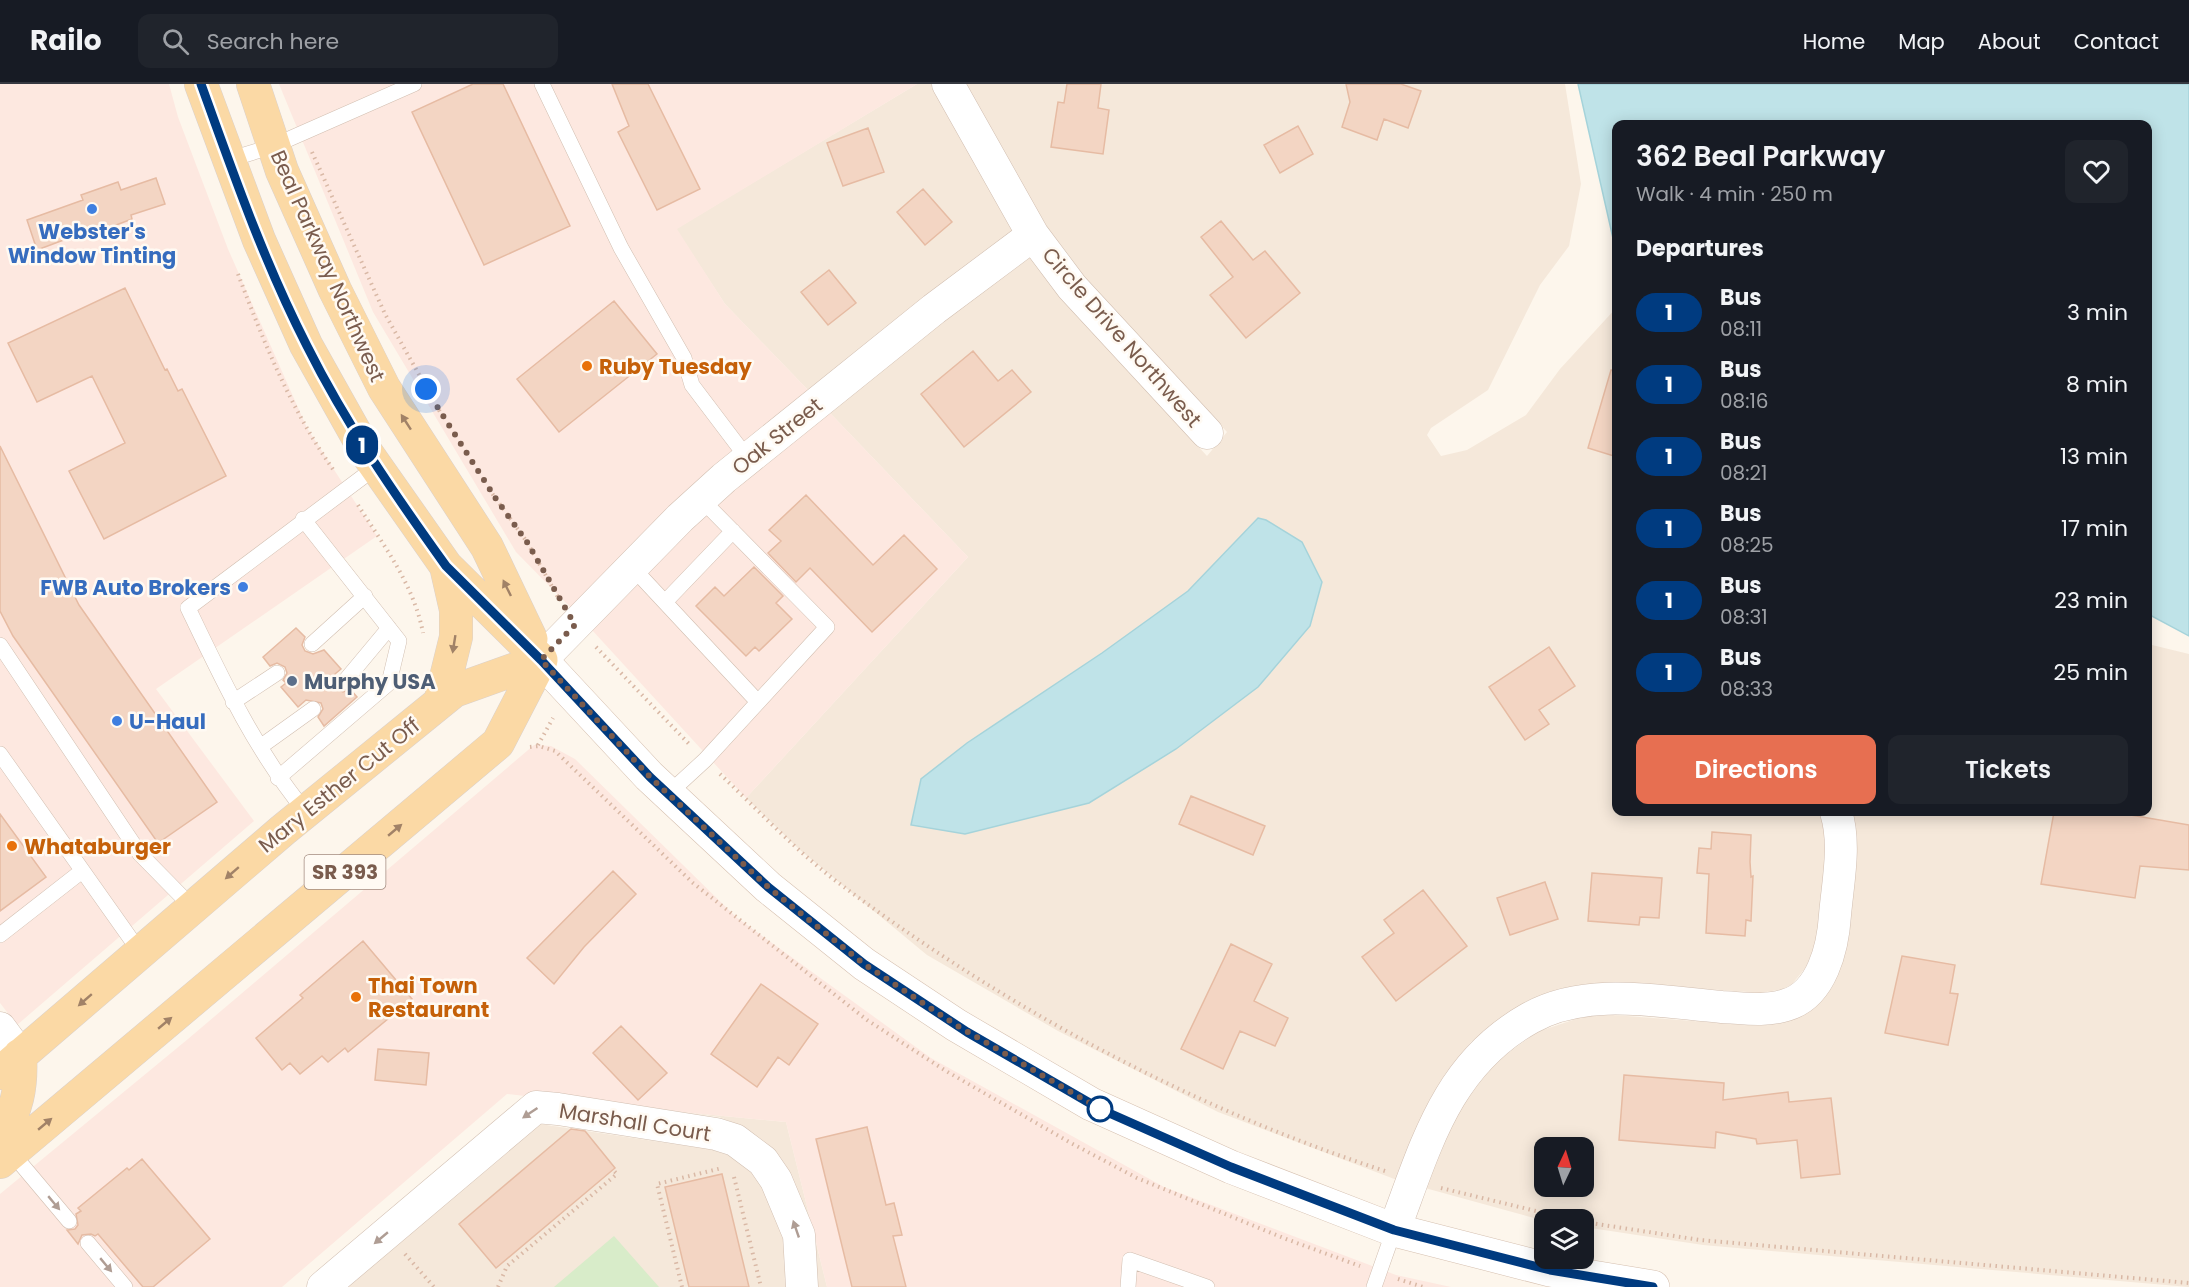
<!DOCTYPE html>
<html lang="en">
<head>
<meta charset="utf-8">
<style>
  :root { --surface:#171b24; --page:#20242c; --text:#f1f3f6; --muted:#9ea1a6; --line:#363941; --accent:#e76f51 }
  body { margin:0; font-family:Poppins,sans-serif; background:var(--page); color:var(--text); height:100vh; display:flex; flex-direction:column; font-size:22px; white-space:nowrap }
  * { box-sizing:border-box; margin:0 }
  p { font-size:20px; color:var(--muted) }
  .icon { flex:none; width:33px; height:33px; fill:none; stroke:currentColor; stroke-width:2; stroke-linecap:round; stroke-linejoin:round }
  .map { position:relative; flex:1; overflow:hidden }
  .side { position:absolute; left:1612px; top:36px; width:540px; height:696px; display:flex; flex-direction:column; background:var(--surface); border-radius:12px; box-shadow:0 3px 15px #0003 }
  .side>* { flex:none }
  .badge { padding:0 12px; border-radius:20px; font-size:21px; line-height:39px }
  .needle { width:39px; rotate:4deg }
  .controls { position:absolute; left:1534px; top:1053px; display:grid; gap:12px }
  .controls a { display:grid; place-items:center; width:60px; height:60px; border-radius:12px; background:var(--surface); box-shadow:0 3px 15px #0003; font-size:30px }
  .you { position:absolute; width:30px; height:30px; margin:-15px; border:4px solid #fff; border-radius:50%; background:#1a73e8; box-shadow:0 0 0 9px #1a73e833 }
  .map>.badge { position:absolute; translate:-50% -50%; box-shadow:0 0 0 3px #fff }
  h2 { padding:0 24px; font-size:22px; line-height:54px }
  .round { display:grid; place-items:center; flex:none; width:63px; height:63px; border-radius:12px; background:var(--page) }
  .overview { display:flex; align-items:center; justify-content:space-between; height:102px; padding:0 24px }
  h1 { font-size:28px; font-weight:600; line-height:45px }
  .cta { display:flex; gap:12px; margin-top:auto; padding:12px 24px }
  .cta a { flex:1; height:69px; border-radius:12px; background:var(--accent); color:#fff; font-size:24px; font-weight:600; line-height:69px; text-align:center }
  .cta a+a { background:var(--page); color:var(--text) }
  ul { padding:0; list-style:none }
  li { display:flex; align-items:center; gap:18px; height:72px; padding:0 24px }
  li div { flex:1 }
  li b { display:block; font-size:22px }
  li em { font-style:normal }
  li .badge { min-width:66px; font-weight:700; text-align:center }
  header { display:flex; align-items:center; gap:36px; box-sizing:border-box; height:84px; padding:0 30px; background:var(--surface); border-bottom:2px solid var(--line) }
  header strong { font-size:28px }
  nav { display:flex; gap:33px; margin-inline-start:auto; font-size:21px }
  .search { width:420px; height:54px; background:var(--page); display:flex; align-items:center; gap:15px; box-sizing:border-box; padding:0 21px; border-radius:12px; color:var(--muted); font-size:22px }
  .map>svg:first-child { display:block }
</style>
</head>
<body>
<header>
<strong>Railo</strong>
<div class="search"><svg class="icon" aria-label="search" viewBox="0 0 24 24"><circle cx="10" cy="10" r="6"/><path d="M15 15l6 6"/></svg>Search here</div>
<nav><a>Home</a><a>Map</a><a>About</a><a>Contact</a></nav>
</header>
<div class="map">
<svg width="2189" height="1203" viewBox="0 0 2189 1203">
  <rect width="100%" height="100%" fill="#fdf6ec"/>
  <path fill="#f5e8da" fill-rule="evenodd" d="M917,0H931L1013,147L808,306L725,220L676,145Z
    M964,0H1565L1581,100L1569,162L1540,201L1488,306L1431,344L1427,351L1441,372L1467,366L1526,331L1560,285L1617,223V728H1820L1826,746L1827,765L1817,862L1807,882L1792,900L1783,905L1761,909L1612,898L1580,901L1553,907L1525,918L1471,958L1445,990L1429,1017L1397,1096L1218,1028L1058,947L927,871L800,766L746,714L968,473L830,329L942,238L1031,173L1062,215L1207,372L1227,348L1083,191L1045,141ZM1258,434L965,750L967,659L1102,569L1188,507Z
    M2148,560L2189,570V1203L1703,1161L1584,1143V1136L1545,1137L1425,1104L1454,1032L1489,983L1537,948L1582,933L1613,931L1760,942L1788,937L1811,925L1851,728H2148ZM1545,1064H1584V1102H1545Z
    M682,1028L786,1038L827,1203H817L770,1063L742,1042L719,1033Z
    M540,1040L713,1066L728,1071L753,1090L764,1105L784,1156L788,1203H347Z"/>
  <path fill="#fde8e0" d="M0,0H169L178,33L228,165L307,344L377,452L156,605L254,737L17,941L0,919Z
    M279,0H917L677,145L725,220L808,306L571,524L516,468L373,228Z
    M830,329L968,473L746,714L592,546L689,447L733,407Z
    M534,661L551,662L575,675L736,833L931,974L1164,1103L1396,1191L1451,1203H827L786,1038L682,1028L536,1007L525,1012L507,1010L282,1203H0V1110L188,955Z"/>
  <path fill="#d8ecc9" d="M614,1152L659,1203H554Z"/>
  <path fill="#bfe3e8" stroke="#a5d3da" stroke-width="1.5" d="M1578,0H2189V552L2148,530V40H1617V172Z
    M1258,434L1266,436L1302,458L1322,498L1310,542L1258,603L1176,665L1089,719L965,750L911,741L921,695L967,659L1102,569L1188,507Z"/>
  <path fill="#f3d5c3" stroke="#e6bba3" stroke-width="1.5" d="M473,0H503L570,142L484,181L412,28Z
    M612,0H648L700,105L657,126L618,48L629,42Z
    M1067,0H1101L1098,24L1109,26L1103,70L1051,63L1058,18L1064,19Z
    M1346,0H1401L1421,7L1408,44L1384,35L1377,56L1342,43L1350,18Z
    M1298,42L1313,70L1280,89L1264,61Z
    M868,44L884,88L843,102L827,59Z
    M156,94L165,120L131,131L132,135L95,149L93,145L37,166L27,136L83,116L81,111L118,98L121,106Z
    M923,105L952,138L925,161L897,128Z
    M1221,137L1253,176L1265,167L1300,209L1246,254L1210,211L1233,193L1201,153Z
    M829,186L856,219L828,241L801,208Z
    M125,204L165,286L167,285L178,307L182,305L226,392L104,455L69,387L125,359L92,292L37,318L8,259Z
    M614,217L657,270L559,348L517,295Z
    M973,267L998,297L1012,286L1031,308L964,363L921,310Z
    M1611,286L1617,287V373L1588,364Z
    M0,362L79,521L217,718L158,759L13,552L0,527Z
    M806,411L873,481L904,451L937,485L872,548L810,484L796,498L768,469L781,457L769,446Z
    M754,483L783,512L776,519L792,535L759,567L755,563L746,572L696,522L715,503L724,512Z
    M296,544L305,553L302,561L305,567L313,570L324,566L341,585L335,590L337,605L343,608L350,605L357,613L324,642L318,633L323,625L321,619L306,616L298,623L281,603L286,599L283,596L287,589L285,583L277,579L270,582L263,573Z
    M1549,563L1575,602L1539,626L1549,640L1525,656L1489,603Z
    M1191,712L1265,742L1253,771L1179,740Z
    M2054,728H2113L2189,741V786L2140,782L2135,814L2041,800Z
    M0,730L46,793L0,827Z
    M1712,748L1751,751L1750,778L1751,793L1753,792L1751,837L1746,836L1745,852L1706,849L1709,790L1697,789L1699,764L1711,765Z
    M613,787L636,810L584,863L554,900L527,874Z
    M1592,789L1662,794L1659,834L1640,833L1639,841L1588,837Z
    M1545,798L1558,835L1510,851L1497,814Z
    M1423,806L1467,862L1396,917L1362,873L1394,849L1384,836Z
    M363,857L412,915L348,968L345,964L328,978L322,972L300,990L290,979L282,986L256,954L303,914L300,911Z
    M1231,860L1272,880L1254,917L1288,934L1275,962L1240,947L1223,985L1181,965Z
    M1902,872L1955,881L1950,909L1958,910L1948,961L1885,949Z
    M761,900L818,940L789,981L778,973L757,1003L711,970Z
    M621,942L667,989L638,1016L593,969Z
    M378,965L429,969L426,1001L375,996Z
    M1624,991L1724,999L1723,1016L1788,1008L1789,1018L1831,1014L1840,1090L1801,1094L1797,1056L1757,1060L1756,1055L1716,1048L1715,1064L1619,1056Z
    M867,1043L886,1121L894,1119L902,1151L893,1152L906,1203H852L816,1055Z
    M571,1045L585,1047L615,1084L496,1184L459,1140Z
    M142,1075L210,1155L153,1203H143L98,1150L95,1152L91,1150L82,1151L78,1160L67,1146L75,1145L78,1141L76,1130L81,1127L78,1124L127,1084L129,1086Z
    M722,1090L749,1203H689L665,1103Z"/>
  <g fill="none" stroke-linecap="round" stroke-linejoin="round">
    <defs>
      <path id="service" d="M542,0L621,164L684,274L692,301L748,375
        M228,76L273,62L414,0
        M632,483L757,617
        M665,518L733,447
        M312,560L365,512
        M0,561L140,770L192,823
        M344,598L389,544
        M233,618L277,589
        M260,663L313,625
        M0,670L140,868
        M278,694L389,599L399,557L303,435
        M668,710L705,676L827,543L701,415
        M305,727C255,666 222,595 188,524L376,383
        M0,851L82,787
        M11,1068L69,1137
        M88,1159L125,1203
        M1128,1203L1130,1176L1207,1203
        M1374,1203L1394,1146"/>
      <path id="minor" d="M948,0L1033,151L1072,203L1207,349
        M541,576L680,434L724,394L934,225L1033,151
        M0,944L20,971
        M1394,1146C1426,1062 1446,981 1530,934C1587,902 1660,918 1722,923C1743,924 1765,928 1786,921C1822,911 1833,863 1835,831C1838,797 1846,760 1836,728
        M323,1203L536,1023L558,1025L716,1050L735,1056L763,1077L776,1096L799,1151L802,1203"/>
      <path id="secondary" d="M541,576L649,692L768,803L864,880L956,941L1091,1020L1231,1083L1394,1146L1550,1186L1653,1203"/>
      <path id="primary" d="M201,0L259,156L306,261L366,368L446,482L541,576
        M253,0L282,87L335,206L384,304L487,463L531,555
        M440,618L456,553V526L446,482
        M0,989L283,746L454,607L541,576
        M0,1054C17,1026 22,1003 20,971
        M0,1078L498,659L541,576"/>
    </defs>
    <use href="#service" stroke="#d1beb0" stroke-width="16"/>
    <use href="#minor" stroke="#d1beb0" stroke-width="33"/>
    <use href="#secondary" stroke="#d6c0b0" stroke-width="34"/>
    <use href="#primary" stroke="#dad1cd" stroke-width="34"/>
    <path stroke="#d9b8a5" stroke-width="4" stroke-dasharray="1.5 4.5" stroke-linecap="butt" d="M312,68L385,230L444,335
      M238,190C264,259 292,328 335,388
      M489,405L527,458L559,515
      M358,421C384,462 414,501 423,549
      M596,563L691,662
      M538,661L553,634
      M530,663L539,662L555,667L693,799L867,936L946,987L1069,1058L1137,1094L1286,1155L1360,1182
      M720,690C759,727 800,771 844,803C1007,924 1191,1024 1385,1087
      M734,1093L761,1203
      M1441,1104L1573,1136
      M1584,1138L1700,1156L2189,1199
      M405,1170L434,1203
      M1398,1195L1423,1203
      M498,1203L507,1182L617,1090L613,1086
      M682,1203L657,1100L722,1084"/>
    <use href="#service" stroke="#fff" stroke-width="15"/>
    <use href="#minor" stroke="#fff" stroke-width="32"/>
    <use href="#secondary" stroke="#fff" stroke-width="33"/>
    <use href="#primary" stroke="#fbd9a5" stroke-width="33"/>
  </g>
  <defs><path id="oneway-solid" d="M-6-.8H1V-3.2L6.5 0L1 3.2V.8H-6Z" transform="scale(1.5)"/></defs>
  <g fill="#a18267">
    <use href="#oneway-solid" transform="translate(406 338) rotate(-123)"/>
    <use href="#oneway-solid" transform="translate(507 504) rotate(-116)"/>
    <use href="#oneway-solid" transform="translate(454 560) rotate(99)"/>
    <use href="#oneway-solid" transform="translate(395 746) rotate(-40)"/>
    <use href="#oneway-solid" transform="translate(232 789) rotate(139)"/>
    <use href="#oneway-solid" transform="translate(85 916) rotate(139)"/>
    <use href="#oneway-solid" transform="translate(165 939) rotate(-40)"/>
    <use href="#oneway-solid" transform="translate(45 1040) rotate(-40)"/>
  </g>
  <g fill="#af9d94">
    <use href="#oneway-solid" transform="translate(530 1029) rotate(146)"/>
    <use href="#oneway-solid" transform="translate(54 1119) rotate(50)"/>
    <use href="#oneway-solid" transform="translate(796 1145) rotate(-109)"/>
    <use href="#oneway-solid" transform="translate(381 1154) rotate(140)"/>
    <use href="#oneway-solid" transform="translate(106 1181) rotate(50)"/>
  </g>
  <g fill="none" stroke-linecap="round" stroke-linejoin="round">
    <defs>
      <path id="line" d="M201,0C233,89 264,178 307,262C346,340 395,411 446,482L541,576L650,693L768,803L864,880L967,948L1100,1025L1231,1083L1394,1146L1550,1186L1653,1203"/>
    </defs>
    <use href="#line" stroke="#fff" stroke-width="14"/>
    <use href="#line" stroke="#003b80" stroke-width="9"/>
    <path stroke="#7a5c4d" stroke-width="6" stroke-dasharray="0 10.8" d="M426,305L496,415L527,458L575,541L541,576L650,693L768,803L864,880L956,941L1100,1025"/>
  </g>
  <g fill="#3f7fe0" stroke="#fffaf3" stroke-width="2">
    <circle cx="92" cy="125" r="6"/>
    <circle cx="243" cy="503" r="6"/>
    <circle cx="117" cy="637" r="6"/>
  </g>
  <g fill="#e8710a" stroke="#fffaf3" stroke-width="2">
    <circle cx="587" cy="282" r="6"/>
    <circle cx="12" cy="762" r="6"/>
    <circle cx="356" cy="913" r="6"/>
  </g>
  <circle fill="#5c6f8a" stroke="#fffaf3" stroke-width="2" cx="292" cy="597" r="6"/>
  <circle fill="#fff" stroke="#003b80" stroke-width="3" cx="1100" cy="1025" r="12"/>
  <g text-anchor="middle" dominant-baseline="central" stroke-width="5" stroke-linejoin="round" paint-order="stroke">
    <rect fill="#fffaf3" stroke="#a28b7f" stroke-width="1.5" x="304.5" y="771" width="81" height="34" rx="4.5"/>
    <g font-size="20" font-weight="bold" fill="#7a5c4d">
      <text x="345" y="788">SR 393</text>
    </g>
    <g font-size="21" font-weight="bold" fill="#366cbe" stroke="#fffaf3">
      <text x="92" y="147">Webster's<tspan x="92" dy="24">Window Tinting</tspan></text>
      <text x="231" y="503" text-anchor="end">FWB Auto Brokers</text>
      <text x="129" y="637" text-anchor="start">U-Haul</text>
    </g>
    <g font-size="21" fill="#7a5c4d" stroke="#fffaf3">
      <text transform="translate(328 182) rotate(66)">Beal Parkway Northwest</text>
      <text transform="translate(1122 253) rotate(49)">Circle Drive Northwest</text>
      <text transform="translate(777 352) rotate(-39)">Oak Street</text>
      <text transform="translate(339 701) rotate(-39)">Mary Esther Cut Off</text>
      <text transform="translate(635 1038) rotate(9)">Marshall Court</text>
    </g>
    <g font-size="21" font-weight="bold" fill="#c56008" stroke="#fffaf3" text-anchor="start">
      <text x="599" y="282">Ruby Tuesday</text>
      <text x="24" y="762">Whataburger</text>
      <text x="368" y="901">Thai Town<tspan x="368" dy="24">Restaurant</tspan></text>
    </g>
    <g font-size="21" font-weight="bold" fill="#4e5e75" stroke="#fffaf3" text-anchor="start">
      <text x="304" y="597">Murphy USA</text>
    </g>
  </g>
</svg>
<div class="controls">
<a><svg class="needle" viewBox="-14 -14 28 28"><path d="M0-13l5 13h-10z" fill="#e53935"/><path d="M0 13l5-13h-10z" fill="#9ea1a6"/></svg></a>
<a><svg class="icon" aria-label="layers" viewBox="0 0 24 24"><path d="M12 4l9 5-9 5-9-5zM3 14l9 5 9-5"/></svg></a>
</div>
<div class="you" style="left:426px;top:305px"></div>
<b class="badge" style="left:362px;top:361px;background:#003b80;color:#fff">1</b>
<section class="side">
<div class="overview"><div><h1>362 Beal Parkway</h1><p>Walk · 4 min · 250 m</p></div><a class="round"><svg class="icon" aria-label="heart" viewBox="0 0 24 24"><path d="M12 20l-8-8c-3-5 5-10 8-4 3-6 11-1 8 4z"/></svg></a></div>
<h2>Departures</h2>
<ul>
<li><span class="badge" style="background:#003b80;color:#fff">1</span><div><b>Bus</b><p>08:11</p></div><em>3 min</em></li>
<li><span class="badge" style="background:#003b80;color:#fff">1</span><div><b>Bus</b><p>08:16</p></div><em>8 min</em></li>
<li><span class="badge" style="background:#003b80;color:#fff">1</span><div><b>Bus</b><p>08:21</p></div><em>13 min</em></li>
<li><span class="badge" style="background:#003b80;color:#fff">1</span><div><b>Bus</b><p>08:25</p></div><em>17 min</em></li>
<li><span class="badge" style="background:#003b80;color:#fff">1</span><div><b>Bus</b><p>08:31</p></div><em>23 min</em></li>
<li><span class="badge" style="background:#003b80;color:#fff">1</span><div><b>Bus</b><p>08:33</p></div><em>25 min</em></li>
</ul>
<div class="cta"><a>Directions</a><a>Tickets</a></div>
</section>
</div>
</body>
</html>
